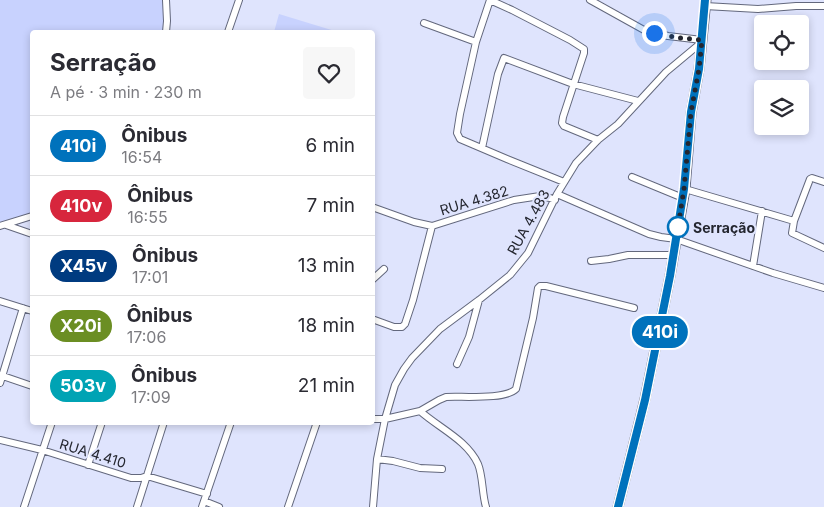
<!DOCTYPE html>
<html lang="pt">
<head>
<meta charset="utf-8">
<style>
  :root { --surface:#fff; --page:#f7f7f7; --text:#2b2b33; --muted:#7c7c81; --line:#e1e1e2 }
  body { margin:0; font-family:Inter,sans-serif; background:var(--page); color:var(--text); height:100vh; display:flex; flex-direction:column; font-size:19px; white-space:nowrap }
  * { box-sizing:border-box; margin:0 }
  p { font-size:16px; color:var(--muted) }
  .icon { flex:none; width:28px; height:28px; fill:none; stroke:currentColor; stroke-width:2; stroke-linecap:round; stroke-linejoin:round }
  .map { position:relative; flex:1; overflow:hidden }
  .details { position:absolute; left:30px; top:30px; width:345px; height:395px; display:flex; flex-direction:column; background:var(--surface); border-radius:5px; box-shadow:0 2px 8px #0003 }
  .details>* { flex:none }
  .badge { padding:0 10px; border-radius:16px; font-size:18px; line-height:32px }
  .tools { position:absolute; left:754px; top:15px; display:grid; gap:10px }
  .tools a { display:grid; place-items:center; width:55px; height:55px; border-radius:5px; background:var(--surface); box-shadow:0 2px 8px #0003; font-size:25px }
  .you { position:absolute; width:25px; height:25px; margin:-12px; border:4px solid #fff; border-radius:50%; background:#1a73e8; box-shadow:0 0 0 8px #1a73e833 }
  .map>.badge { position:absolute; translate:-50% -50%; box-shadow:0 0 0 2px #fff }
  .round { display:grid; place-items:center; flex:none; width:52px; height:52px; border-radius:5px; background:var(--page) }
  .overview { display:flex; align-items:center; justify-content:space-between; height:85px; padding:0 20px }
  h1 { font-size:24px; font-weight:700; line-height:38px }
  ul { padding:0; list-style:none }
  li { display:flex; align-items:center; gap:15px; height:60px; padding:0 20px; border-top:1px solid var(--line) }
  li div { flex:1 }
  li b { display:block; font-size:19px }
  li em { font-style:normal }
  li .badge { min-width:55px; font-weight:700; text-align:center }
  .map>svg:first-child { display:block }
</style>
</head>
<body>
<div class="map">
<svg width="824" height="507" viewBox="0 0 824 507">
  <rect width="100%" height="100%" fill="#dfe4fd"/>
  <path fill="#c8d2fe" d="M0,0H164L165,32H32V213L0,222Z
    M279,14L338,32H274Z"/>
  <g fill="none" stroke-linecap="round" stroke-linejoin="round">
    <defs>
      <path id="street" d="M166,0L167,21L166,32
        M490,0L476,42L460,114L457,133L460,139L507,159L564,182
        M490,0L512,10L570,40L584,49V53L563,117L562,123L564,126L598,140
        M590,0L644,30L668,36L702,40
        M705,6L758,9L796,6H824
        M424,23L476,42
        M228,32L239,0
        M482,148L498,74L504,58L573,84L638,101
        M632,177L683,198
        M824,182L812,178L810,179L794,221L792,233L824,248
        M685,189L794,221
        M557,194L649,234L661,237L676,239L773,273L824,288
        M372,207L414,222L432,226L514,200L540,196L550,198L555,200
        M6,225L32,234
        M0,226L32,216
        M591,261L609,259L628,255H674
        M753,266L762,211
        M372,280L384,269
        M0,301L32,311
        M372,319L394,327H402L405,324L413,300L432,226
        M457,364L469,337L479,300
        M0,375L32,386
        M0,383L23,308
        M420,411L439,400L446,397C462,396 505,400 516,389L533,318L538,288L540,286H546L634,308
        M372,419H385L420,411C439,428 467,440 478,464C483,476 482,494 486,507
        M0,440L42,450L131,478H141L147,476L207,494
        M377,459L393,461L420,468L442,469
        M88,465L102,422
        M204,501L219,507
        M24,507L52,422
        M137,507L164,422
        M202,507L231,422
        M288,507L317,422
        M373,507L377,459L385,419L395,385L404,369L412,358L440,329L479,300L510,275L528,253L557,194L576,163L598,140L618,124L666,72L702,42"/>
      <path id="secondary" d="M618,507L645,399L670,276L685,189L691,113L699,69L706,0"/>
    </defs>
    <use href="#street" stroke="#63687d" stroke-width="8"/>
    <use href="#secondary" stroke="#63687d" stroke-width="11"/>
    <use href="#street" stroke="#fff" stroke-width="6"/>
    <use href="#secondary" stroke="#fff" stroke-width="9"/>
  </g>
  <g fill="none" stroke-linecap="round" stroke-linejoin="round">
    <defs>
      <path id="line" d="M618,507L645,400L670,276L684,189L691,112L699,69L705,0"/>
    </defs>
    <use href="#line" stroke="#fff" stroke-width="11"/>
    <use href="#line" stroke="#0072bc" stroke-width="8"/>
    <path stroke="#24262f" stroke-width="5" stroke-dasharray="0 9" d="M654,33L680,38L702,40L699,69L691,112L684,189L678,227"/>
  </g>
  <circle fill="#fff" stroke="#0072bc" stroke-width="2.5" cx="678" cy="227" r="10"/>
  <g text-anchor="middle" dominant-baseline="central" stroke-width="4" stroke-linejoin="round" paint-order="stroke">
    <g font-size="14" fill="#24262f" stroke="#dfe4fd">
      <text transform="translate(474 200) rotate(-17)">RUA 4.382</text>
      <text transform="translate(528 222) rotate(-61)">RUA 4.483</text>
      <text transform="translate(93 453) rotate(17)">RUA 4.410</text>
    </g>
    <g font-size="14" font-weight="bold" fill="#24262f" stroke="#dfe4fd" text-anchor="start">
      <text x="693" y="227">Serração</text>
    </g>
  </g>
</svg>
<div class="tools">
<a><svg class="icon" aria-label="locate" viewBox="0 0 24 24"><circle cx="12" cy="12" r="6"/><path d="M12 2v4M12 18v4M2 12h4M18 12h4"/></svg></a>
<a><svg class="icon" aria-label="layers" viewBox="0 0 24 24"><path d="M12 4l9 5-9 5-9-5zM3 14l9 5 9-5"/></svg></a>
</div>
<div class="you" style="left:654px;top:33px"></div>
<b class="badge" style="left:660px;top:332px;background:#0072bc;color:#fff">410i</b>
<section class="details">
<div class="overview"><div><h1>Serração</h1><p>A pé · 3 min · 230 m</p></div><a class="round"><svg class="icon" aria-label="heart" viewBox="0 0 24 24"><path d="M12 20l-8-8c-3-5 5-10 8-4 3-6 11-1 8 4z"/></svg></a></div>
<ul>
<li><span class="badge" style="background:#0072bc;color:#fff">410i</span><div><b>Ônibus</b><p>16:54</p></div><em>6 min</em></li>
<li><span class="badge" style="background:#d7263d;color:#fff">410v</span><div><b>Ônibus</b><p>16:55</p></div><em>7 min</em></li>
<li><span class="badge" style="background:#003b80;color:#fff">X45v</span><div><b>Ônibus</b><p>17:01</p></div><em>13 min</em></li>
<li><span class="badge" style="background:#6b8e23;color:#fff">X20i</span><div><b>Ônibus</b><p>17:06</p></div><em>18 min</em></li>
<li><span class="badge" style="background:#00a3b4;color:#fff">503v</span><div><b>Ônibus</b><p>17:09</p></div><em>21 min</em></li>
</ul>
</section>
</div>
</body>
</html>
